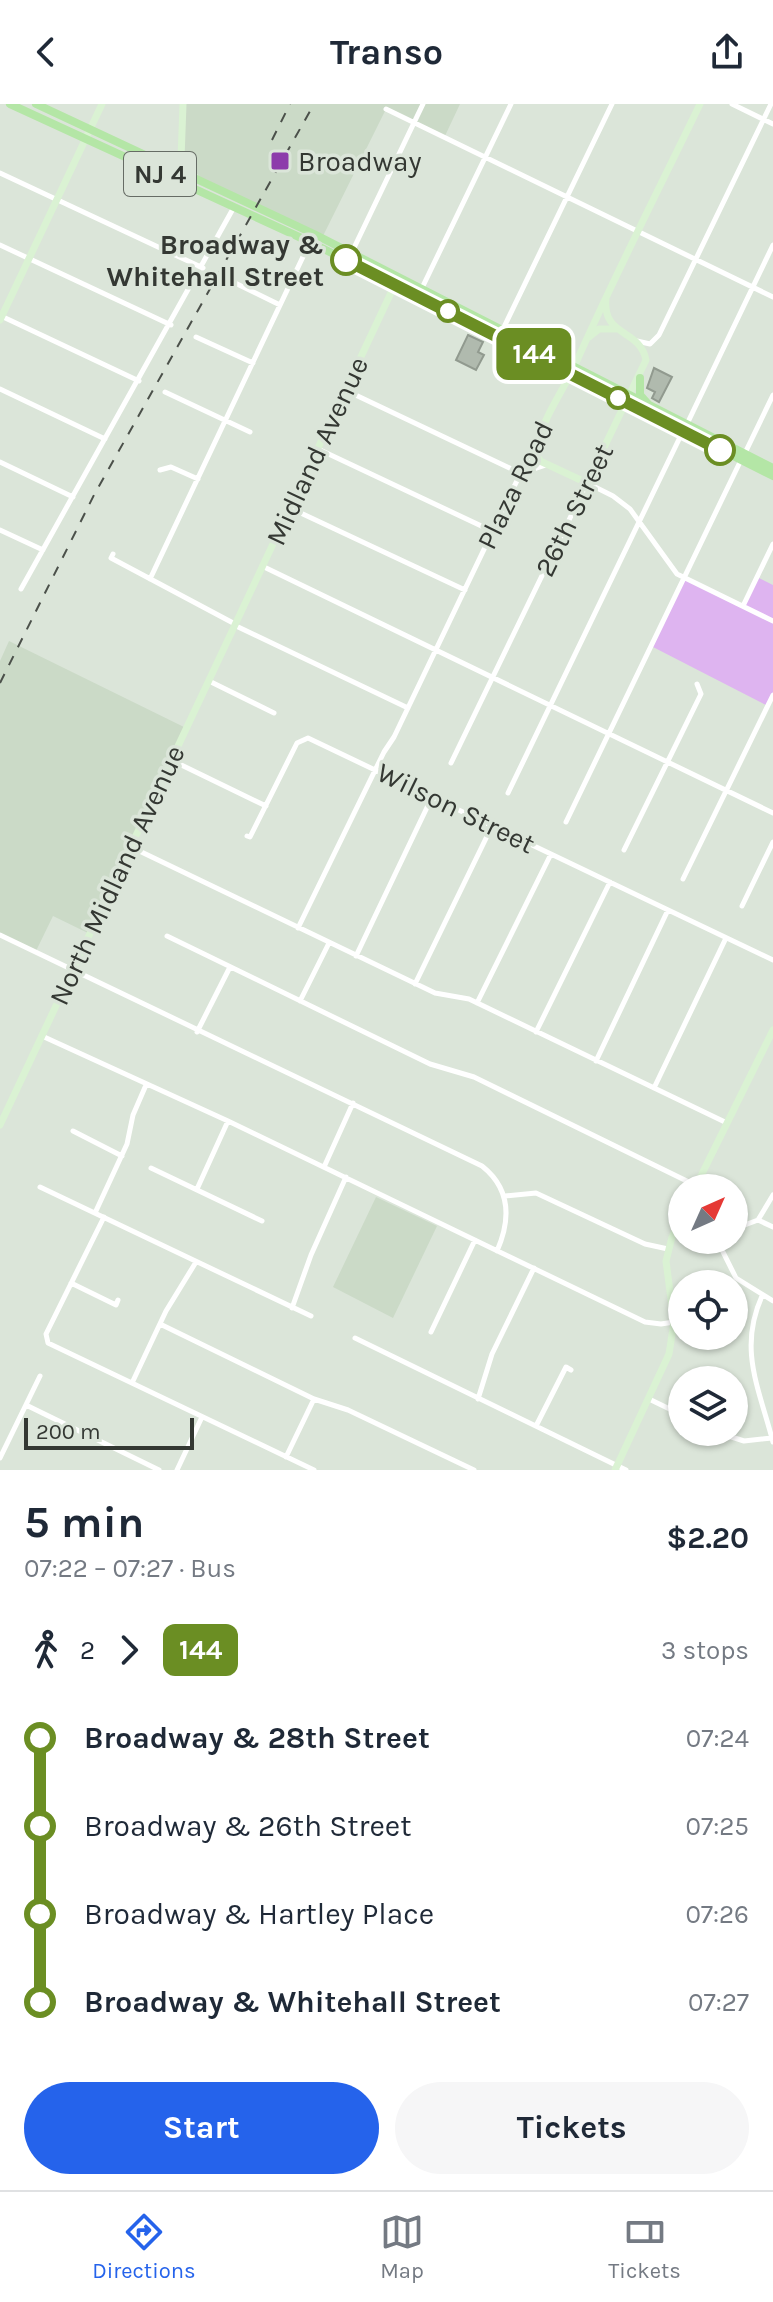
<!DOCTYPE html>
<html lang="en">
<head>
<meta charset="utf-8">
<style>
  :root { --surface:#fff; --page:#f6f6f7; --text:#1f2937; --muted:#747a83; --line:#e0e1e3; --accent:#2563eb }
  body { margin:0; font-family:Karla,sans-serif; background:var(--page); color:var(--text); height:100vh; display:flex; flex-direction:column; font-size:30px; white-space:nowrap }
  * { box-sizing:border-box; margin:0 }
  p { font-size:26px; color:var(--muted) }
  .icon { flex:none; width:44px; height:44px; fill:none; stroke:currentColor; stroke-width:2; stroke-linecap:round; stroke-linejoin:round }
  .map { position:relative; height:1366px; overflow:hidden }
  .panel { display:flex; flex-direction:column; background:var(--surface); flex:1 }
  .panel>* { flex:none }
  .badge { padding:0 16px; border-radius:12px; font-size:28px; line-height:52px }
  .needle { width:52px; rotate:45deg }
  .buttons { position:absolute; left:668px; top:1070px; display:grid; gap:16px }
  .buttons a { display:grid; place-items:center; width:80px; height:80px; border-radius:50%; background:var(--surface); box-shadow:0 2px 6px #0004; font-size:40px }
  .scale { position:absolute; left:24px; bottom:20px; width:170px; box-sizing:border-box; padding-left:8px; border:4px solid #343833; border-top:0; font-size:22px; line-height:28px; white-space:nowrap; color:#343833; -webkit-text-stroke:6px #dbe5d9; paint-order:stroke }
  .map>.badge { position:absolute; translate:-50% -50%; box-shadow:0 0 0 4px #fff }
  .legs { display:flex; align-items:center; gap:12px; height:88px; padding:0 24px; font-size:26px }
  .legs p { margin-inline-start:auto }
  .head { display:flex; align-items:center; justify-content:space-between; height:136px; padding:0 24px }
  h1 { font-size:44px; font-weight:700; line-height:60px }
  .button { display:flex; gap:16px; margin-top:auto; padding:16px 24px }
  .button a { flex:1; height:92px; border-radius:48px; background:var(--accent); color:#fff; font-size:32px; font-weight:700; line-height:92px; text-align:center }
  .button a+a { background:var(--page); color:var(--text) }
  ul { padding:0 24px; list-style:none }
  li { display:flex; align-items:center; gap:28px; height:88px; font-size:30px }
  li i { display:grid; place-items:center; width:12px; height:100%; margin:0 10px; background:currentColor }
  li i::after { content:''; width:20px; height:20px; margin:-10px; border:6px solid; border-radius:50%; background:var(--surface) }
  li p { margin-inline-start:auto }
  li:first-child i { background:linear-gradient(#0000 50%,currentColor 0) }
  li:last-child i { background:linear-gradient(currentColor 50%,#0000 0) }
  header { display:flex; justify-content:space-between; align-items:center; height:104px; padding:0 24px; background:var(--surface); font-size:36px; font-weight:700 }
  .tab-bar { display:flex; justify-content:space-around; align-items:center; height:112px; border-top:2px solid var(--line); background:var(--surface); font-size:22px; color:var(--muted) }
  .tab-bar a { display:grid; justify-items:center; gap:4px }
  .tab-bar .active { color:var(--accent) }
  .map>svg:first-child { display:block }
</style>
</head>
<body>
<header><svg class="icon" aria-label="back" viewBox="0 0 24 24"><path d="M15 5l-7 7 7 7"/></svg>Transo<svg class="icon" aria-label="share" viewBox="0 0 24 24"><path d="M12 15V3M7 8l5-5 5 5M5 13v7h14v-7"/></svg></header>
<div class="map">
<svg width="773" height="1366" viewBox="0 0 773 1366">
  <rect width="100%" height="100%" fill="#dbe5d9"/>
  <path fill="#cbdac7" d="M183,0H460L444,34L386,5L322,134L204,78L183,60Z
    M9,537L186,624L90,830L53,812L36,847L0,831V557Z
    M376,1093L437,1122L393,1214L333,1183Z"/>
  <path fill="#deb4f0" d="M683,473L743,502L757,473L773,481V591L768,602L651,542Z"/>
  <path fill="#b0baae" stroke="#919a8f" stroke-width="2" d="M468,231L483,238L478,248L484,251L476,266L456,256Z
    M654,264L672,273L659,298L652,294L655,288L647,284Z"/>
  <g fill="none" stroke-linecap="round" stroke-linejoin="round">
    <path stroke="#fff" stroke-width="5" d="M732,0L773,20
      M386,5L773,193
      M0,69L203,164
      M0,141L171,221
      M352,148L423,0
      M231,177L280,201
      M422,184L511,0
      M1,212L139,277
      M503,225L612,0
      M196,233L253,259
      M637,237L650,240L659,231L771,0
      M0,285L105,335
      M345,286L522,370
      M165,288L250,328
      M687,320L773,141
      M318,345L492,427
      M745,349L773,291
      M0,358L73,393
      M160,366L171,363L198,375
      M522,369L546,361
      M290,404L465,486
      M0,426L43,446
      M113,450L111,454L235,520
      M262,462L773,709
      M150,475L310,138
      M21,485L234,103
      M743,502L773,440
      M234,521L408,604
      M209,577L274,609
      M171,656L266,702
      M451,659L587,379L613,392L630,405L677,470L773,517
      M508,689L683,327
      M566,718L741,356
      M247,732L250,733L297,639L308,634L773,856
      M131,743L435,889L469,895L727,1019
      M624,746L701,590L697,580
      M683,775L773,591
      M742,802L773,738
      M298,824L384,648L394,633L536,337
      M0,831L482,1062C511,1085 511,1115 497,1147
      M167,832L430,960L474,973L697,1082
      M356,852L432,693
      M415,880L492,722
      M300,897L329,839
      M477,899L551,750
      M197,928L230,863
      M536,928L610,778
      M42,932L228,1017L645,1218L661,1220L674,1218
      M596,957L668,806
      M654,984L726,834
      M73,1027L122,1052
      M324,1063L353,999
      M151,1064L262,1117
      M40,1083L311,1212
      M197,1085L228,1017
      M505,1092L536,1089L645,1140L668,1145
      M95,1109L127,1040L133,1011L146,981
      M104,1113L46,1230L48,1239L314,1366
      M758,1116L773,1123
      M734,1125L758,1116L773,1091
      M712,1136L720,1142L736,1174L773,1197
      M71,1179L116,1201L118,1196
      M762,1192C738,1245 759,1284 773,1338
      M292,1204L311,1151L346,1073
      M160,1220L314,1295L348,1306L474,1366
      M431,1228L475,1136
      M355,1234L626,1366
      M132,1279L166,1207L196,1158
      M478,1295L492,1250L534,1164
      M649,1295L682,1311
      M26,1301L159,1366
      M536,1322L566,1263L571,1266
      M716,1328L744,1337L772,1334
      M286,1353L314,1295
      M0,1354L40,1272
      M177,1366L202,1313"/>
    <path stroke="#daf2d3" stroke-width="7" d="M183,0L181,55L195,73
      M606,194C602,234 640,224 646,256L587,379L540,357C536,350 536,346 538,339C544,312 563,287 575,261C614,173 658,87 700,0
      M0,216L102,0
      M589,233L599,225H616
      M0,1021L397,176
      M695,1084L773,926
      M615,1366L669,1250L674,1218L666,1157L672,1133L682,1113"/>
    <path stroke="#b4e6a6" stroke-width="8" d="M10,0L310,138L773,372
      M36,0L314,130L773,364
      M640,274V291L649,301"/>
    <path stroke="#4b504a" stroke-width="2" stroke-dasharray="10 10" stroke-linecap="butt" d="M272,36L290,0
      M0,579L94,391L314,0"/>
  </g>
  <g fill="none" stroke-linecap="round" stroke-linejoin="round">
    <defs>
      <path id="line-1" d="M346,156L720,346"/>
    </defs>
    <use href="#line-1" stroke="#fff" stroke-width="18"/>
    <use href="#line-1" stroke="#6b8e23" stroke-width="12"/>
  </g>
  <rect fill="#8d3cab" stroke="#dbe5d9" stroke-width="3" x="270" y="47" width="20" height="20" rx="4"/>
  <g fill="#fff" stroke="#6b8e23" stroke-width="4">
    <circle cx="346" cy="156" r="14"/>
    <circle cx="448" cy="207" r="10"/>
    <circle cx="618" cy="294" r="10"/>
    <circle cx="720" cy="346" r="14"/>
  </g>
  <g text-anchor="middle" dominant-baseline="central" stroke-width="7" stroke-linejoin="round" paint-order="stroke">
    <rect fill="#dbe5d9" stroke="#666c65" stroke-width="2" x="124" y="48" width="72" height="44" rx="6"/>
    <g font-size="26" font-weight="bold" fill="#343833">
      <text x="160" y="70">NJ 4</text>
    </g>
    <g font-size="28" fill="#343833" stroke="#dbe5d9" text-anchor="start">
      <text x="298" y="57">Broadway</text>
    </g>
    <g font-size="28" font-weight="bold" fill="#343833" stroke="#dbe5d9" text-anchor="end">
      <text x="324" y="140">Broadway &amp;<tspan x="324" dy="32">Whitehall Street</tspan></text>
    </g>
    <g font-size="28" fill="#343833" stroke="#dbe5d9">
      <text transform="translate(317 347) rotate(-65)">Midland Avenue</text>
      <text transform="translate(515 381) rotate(-64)">Plaza Road</text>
      <text transform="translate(574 406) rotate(-64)">26th Street</text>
      <text transform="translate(456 704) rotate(26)">Wilson Street</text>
      <text transform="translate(117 771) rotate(-65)">North Midland Avenue</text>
    </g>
  </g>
</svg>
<div class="buttons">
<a><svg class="needle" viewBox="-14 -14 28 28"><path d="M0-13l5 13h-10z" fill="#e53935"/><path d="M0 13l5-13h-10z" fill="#747a83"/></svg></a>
<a><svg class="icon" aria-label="locate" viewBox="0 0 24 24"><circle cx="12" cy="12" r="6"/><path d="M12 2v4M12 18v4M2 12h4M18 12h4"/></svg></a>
<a><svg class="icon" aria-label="layers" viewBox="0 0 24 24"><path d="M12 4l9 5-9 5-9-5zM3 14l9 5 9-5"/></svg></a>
</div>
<div class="scale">200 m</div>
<b class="badge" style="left:534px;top:250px;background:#6b8e23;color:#fff">144</b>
</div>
<section class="panel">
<div class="head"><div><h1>5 min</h1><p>07:22 – 07:27 · Bus</p></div><b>$2.20</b></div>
<div class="legs"><svg class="icon" aria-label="walk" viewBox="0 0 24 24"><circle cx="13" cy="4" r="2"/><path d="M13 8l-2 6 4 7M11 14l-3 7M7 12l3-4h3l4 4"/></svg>2<svg class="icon" aria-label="forward" viewBox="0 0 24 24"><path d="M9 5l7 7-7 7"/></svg><b class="badge" style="background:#6b8e23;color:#fff">144</b><p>3 stops</p></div>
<ul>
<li><i style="color:#6b8e23"></i><b>Broadway &amp; 28th Street</b><p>07:24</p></li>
<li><i style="color:#6b8e23"></i><span>Broadway &amp; 26th Street</span><p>07:25</p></li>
<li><i style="color:#6b8e23"></i><span>Broadway &amp; Hartley Place</span><p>07:26</p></li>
<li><i style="color:#6b8e23"></i><b>Broadway &amp; Whitehall Street</b><p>07:27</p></li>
</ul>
<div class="button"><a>Start</a><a>Tickets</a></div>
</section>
<nav class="tab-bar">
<a class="active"><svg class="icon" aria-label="directions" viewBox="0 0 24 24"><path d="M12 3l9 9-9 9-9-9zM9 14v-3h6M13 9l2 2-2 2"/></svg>Directions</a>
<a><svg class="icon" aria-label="map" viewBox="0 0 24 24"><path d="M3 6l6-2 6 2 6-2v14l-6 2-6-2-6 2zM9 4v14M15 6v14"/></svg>Map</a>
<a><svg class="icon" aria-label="tickets" viewBox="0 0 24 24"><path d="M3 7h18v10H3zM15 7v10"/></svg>Tickets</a>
</nav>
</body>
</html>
